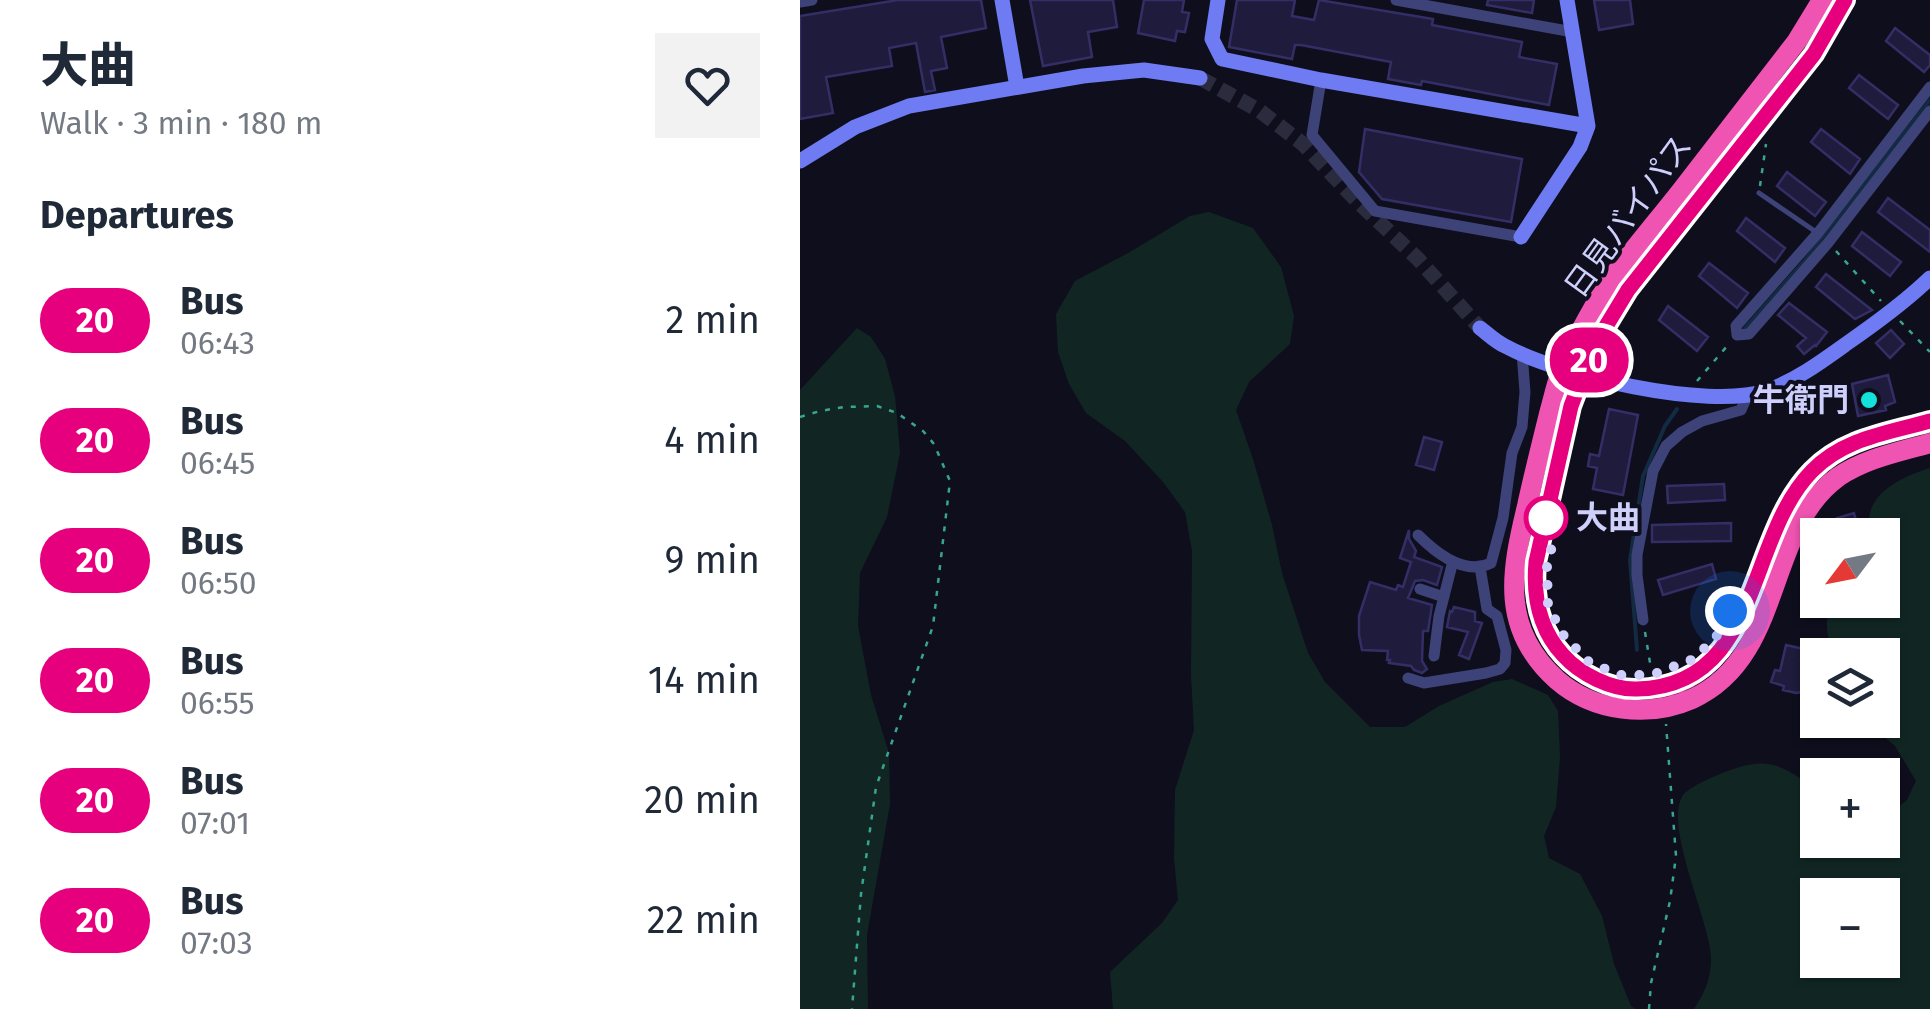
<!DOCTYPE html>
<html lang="en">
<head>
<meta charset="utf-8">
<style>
  :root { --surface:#fff; --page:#f2f2f3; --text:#1f2937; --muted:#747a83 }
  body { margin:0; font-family:"Fira Sans","Noto Sans JP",sans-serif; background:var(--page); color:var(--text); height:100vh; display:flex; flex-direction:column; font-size:38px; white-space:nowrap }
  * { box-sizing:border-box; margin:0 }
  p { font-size:32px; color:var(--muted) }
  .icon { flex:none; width:55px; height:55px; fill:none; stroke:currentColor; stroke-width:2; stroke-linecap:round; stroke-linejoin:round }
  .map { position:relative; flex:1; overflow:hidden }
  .panel { display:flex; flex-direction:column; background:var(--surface); width:800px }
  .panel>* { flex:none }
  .badge { padding:0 20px; border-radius:32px; font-size:35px; line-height:65px }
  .needle { width:65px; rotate:238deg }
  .tools { position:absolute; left:1000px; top:518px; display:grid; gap:20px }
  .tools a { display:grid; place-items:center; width:100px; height:100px; border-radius:0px; background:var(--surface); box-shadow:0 2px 8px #0004; font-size:50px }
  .you { position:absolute; width:50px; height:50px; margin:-25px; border:8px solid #fff; border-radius:50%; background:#1a73e8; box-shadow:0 0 0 15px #1a73e833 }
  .map>.badge { position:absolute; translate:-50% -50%; box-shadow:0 0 0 5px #fff }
  h2 { padding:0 40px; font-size:38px; line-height:90px }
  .round { display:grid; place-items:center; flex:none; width:105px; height:105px; border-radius:0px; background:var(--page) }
  .headline { display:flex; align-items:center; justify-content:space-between; height:170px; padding:0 40px }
  h1 { font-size:48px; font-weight:800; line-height:75px }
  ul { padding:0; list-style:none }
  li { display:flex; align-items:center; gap:30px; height:120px; padding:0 40px }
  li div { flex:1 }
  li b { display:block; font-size:38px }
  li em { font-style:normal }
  li .badge { min-width:110px; font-weight:700; text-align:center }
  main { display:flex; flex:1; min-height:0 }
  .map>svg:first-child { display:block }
</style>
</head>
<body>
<main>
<section class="panel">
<div class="headline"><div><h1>大曲</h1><p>Walk · 3 min · 180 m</p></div><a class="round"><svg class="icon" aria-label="heart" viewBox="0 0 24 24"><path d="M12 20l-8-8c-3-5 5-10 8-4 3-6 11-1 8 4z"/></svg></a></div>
<h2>Departures</h2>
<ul>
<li><span class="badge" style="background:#e6007e;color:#fff">20</span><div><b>Bus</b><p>06:43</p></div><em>2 min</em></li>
<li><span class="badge" style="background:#e6007e;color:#fff">20</span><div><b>Bus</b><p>06:45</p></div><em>4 min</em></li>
<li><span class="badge" style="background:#e6007e;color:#fff">20</span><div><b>Bus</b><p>06:50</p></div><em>9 min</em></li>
<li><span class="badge" style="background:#e6007e;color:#fff">20</span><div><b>Bus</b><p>06:55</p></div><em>14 min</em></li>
<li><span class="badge" style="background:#e6007e;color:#fff">20</span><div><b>Bus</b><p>07:01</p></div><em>20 min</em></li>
<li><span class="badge" style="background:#e6007e;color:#fff">20</span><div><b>Bus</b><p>07:03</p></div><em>22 min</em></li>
</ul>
</section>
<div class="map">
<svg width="1130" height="1009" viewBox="0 0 1130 1009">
  <rect width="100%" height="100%" fill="#0e0e1d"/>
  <path fill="#112623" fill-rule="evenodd" d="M409,212L453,228L481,267L494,316L490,344L449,382L436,410L453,459L472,525L482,573L508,653L525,682L570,727H605L639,706L693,682L712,679L748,695L758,711L760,757L756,807L744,836L749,858L780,874L802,916L814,964L831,1006L836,1009H313L310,972L362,923L378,900L374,859L375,790L394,730L391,676L392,551L385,512L363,482L325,441L286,413L269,384L258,352L256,314L275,281L330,252L390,216Z
    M57,328L71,337L85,359L95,396L100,453L87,517L60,573L58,626L71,695L89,753L90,804L67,935L68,1009H0V390Z
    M1130,468V1009H894C904,994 911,979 911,959C911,922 861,822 884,794C891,786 915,776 925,772C969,755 980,765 1017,789L1018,840H1082L1083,818L1107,800L1116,781L1095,746L1064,720H1082V655H1029C1031,643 1026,633 1027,622C1029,595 1064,600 1082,600V535H1072C1071,530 1069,524 1069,519C1071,490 1107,475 1130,468ZM1018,895H1082V960H1018Z"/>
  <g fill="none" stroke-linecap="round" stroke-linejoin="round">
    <path stroke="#122b42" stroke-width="4" d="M945,328L1005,260L1130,100
      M837,650L830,560L843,476L865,426L877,409"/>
  </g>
  <path fill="#1e1b3c" stroke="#332f66" stroke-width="2.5" d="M98,0H181L186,28L141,37L147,68L131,71L135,90L125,92L116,43L89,48L92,66L26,77L33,113L0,119V16Z
    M230,0H313L317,27L288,32L292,57L243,66Z
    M344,0H384L382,12L389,13L385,32L377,31L375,41L338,33Z
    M437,0H495L492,16L514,20L519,0L633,19L632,25L722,42L719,57L757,64L749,105L622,81L621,85L588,79L591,62L501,45H495L492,59L429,47Z
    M688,0H734L732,13L687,5Z
    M794,0H830L833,24L799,30Z
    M1095,28L1130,55V65L1124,72L1086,41Z
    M1059,75L1098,105L1088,119L1049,88Z
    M565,129L722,159L711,222L582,199L559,172Z
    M1021,129L1060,159L1050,174L1011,142Z
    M987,172L1026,202L1015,216L977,186Z
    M1088,198L1130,230V252L1078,212Z
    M946,218L985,248L975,262L937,231Z
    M1062,232L1101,262L1090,276L1052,246Z
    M909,263L948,293L937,308L899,276Z
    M1026,274L1072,310L1055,319L1016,287Z
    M989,303L1027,332L1016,346L1015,345L1004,354L997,346L1006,338L978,315Z
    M868,306L908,337L897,351L859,320Z
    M1091,330L1104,344L1090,358L1076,343Z
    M1088,375L1095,402L1085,406L1086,410L1058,416L1052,384Z
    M809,409L838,415L823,495L793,489L797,468L788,466L790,454L799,456Z
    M624,437L642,442L634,470L616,465Z
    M924,484L925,500L868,503L867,486Z
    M1054,513L1060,535H1042L1037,518Z
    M931,523V541L852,542V525Z
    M609,530V539L616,551L614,557L642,567L637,585L623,580L615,581L608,598L632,605L628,631H623L622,661L627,669L622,673L614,670L611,666L589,663L590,660H587L588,651L562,650L559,635V616L570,582L596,590L598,585L603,587L611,562L600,558Z
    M912,564L916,579L863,595L858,580Z
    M654,607L675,612V621L682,623L669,659L659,655L668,632L647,627L650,611L652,612Z
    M986,645L1004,649L1001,659L1013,662L1011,670L1015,690L996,693L983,690L984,686L971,682L975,670L980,671Z"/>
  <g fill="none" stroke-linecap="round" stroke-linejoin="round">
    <path stroke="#2b2b3e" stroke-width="15" stroke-dasharray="15 8" stroke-linecap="butt" d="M400,78L460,111L503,144L557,201L618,259L680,328"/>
    <path stroke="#38a591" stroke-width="2.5" stroke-dasharray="5 8" stroke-linecap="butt" d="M960,186L966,144
      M1036,251L1081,301
      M1100,321L1130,352
      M897,381L928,345
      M0,417L20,411L44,407L77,406L97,413L123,431L134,444L150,481L133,626L76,787L61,894L52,1009
      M845,632L851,669
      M849,1009L851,983L870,901L876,856L866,724"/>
    <path stroke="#3d4278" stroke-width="5" d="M959,193L1019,234"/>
    <path stroke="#3d4278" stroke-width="11" d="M596,0L773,32
      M0,2L12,0
      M521,80L512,135L575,211L721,237
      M1130,87L1018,233L936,326L937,335L949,334L1028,243L1130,111
      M618,535C636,553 665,576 691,563L703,518L712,453L722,427L725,392L722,353
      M620,589L644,597
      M843,620L837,575V555L853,471L866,446L882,432L902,421L941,410L948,394
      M634,656L639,616L653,561
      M608,678L624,683L686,673L700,669L705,663L706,650L697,616L687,609L680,567"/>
    <path stroke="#6e7bf2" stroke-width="15" d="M202,0L217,87
      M418,0L412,39L422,59L521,80L788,126
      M0,161L55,127L109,106L283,76L344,70L400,78
      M721,237L780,147L788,126L767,0
      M680,328C688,334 696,342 705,346C760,376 907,410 966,391C995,381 1021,362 1046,344C1075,324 1104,303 1130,278"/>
    <path stroke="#f054b2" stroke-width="20" d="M1022,0L997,41C958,91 920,141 881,191C859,219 836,246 815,274C798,297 775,340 763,367C757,380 754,396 750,410C742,442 734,474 727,506C711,572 700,629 757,680C794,712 849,718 892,699C985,657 964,530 1038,477C1066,458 1099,452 1130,443
      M1045,0L1014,54L827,290L794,346L771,405L736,562C732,596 739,629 763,655C783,677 815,690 845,689C957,686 950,534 1012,471C1044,438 1088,432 1130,421"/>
  </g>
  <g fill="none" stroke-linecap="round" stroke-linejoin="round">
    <defs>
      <path id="line" d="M1045,0L1014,54L828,290L794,346L771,406L736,562C733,596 739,629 763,655C780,674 811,690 837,689C962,686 945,539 1012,471C1044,438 1088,433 1130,421"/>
    </defs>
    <use href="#line" stroke="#fff" stroke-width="22"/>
    <use href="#line" stroke="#e6007e" stroke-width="15"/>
    <path stroke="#cecffb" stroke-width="10" stroke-dasharray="0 18" d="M746,518L756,529L747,567L748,606L764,636L790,663L821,675H852L891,660L915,639L930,611"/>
  </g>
  <circle fill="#14e1db" stroke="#0e0e1d" stroke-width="4" cx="1069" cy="400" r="10"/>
  <circle fill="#fff" stroke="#e6007e" stroke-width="5" cx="746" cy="518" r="20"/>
  <g text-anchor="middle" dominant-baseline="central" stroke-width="8" stroke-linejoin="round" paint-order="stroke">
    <g font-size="32" fill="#cecffb" stroke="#0e0e1d">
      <text transform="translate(828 216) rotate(-54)">日見バイパス</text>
    </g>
    <g font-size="32" font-weight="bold" fill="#cecffb" stroke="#0e0e1d" text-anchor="end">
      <text x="1049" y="400">牛衛門</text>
    </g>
    <g font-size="32" font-weight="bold" fill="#cecffb" stroke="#0e0e1d" text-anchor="start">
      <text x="776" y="518">大曲</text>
    </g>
  </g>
</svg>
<div class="tools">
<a><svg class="needle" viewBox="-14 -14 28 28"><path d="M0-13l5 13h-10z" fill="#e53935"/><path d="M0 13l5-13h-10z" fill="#747a83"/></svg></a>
<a><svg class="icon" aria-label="layers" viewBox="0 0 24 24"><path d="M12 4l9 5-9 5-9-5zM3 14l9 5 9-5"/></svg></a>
<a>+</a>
<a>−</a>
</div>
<div class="you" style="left:930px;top:611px"></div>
<b class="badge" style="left:789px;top:360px;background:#e6007e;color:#fff">20</b>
</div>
</main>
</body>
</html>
